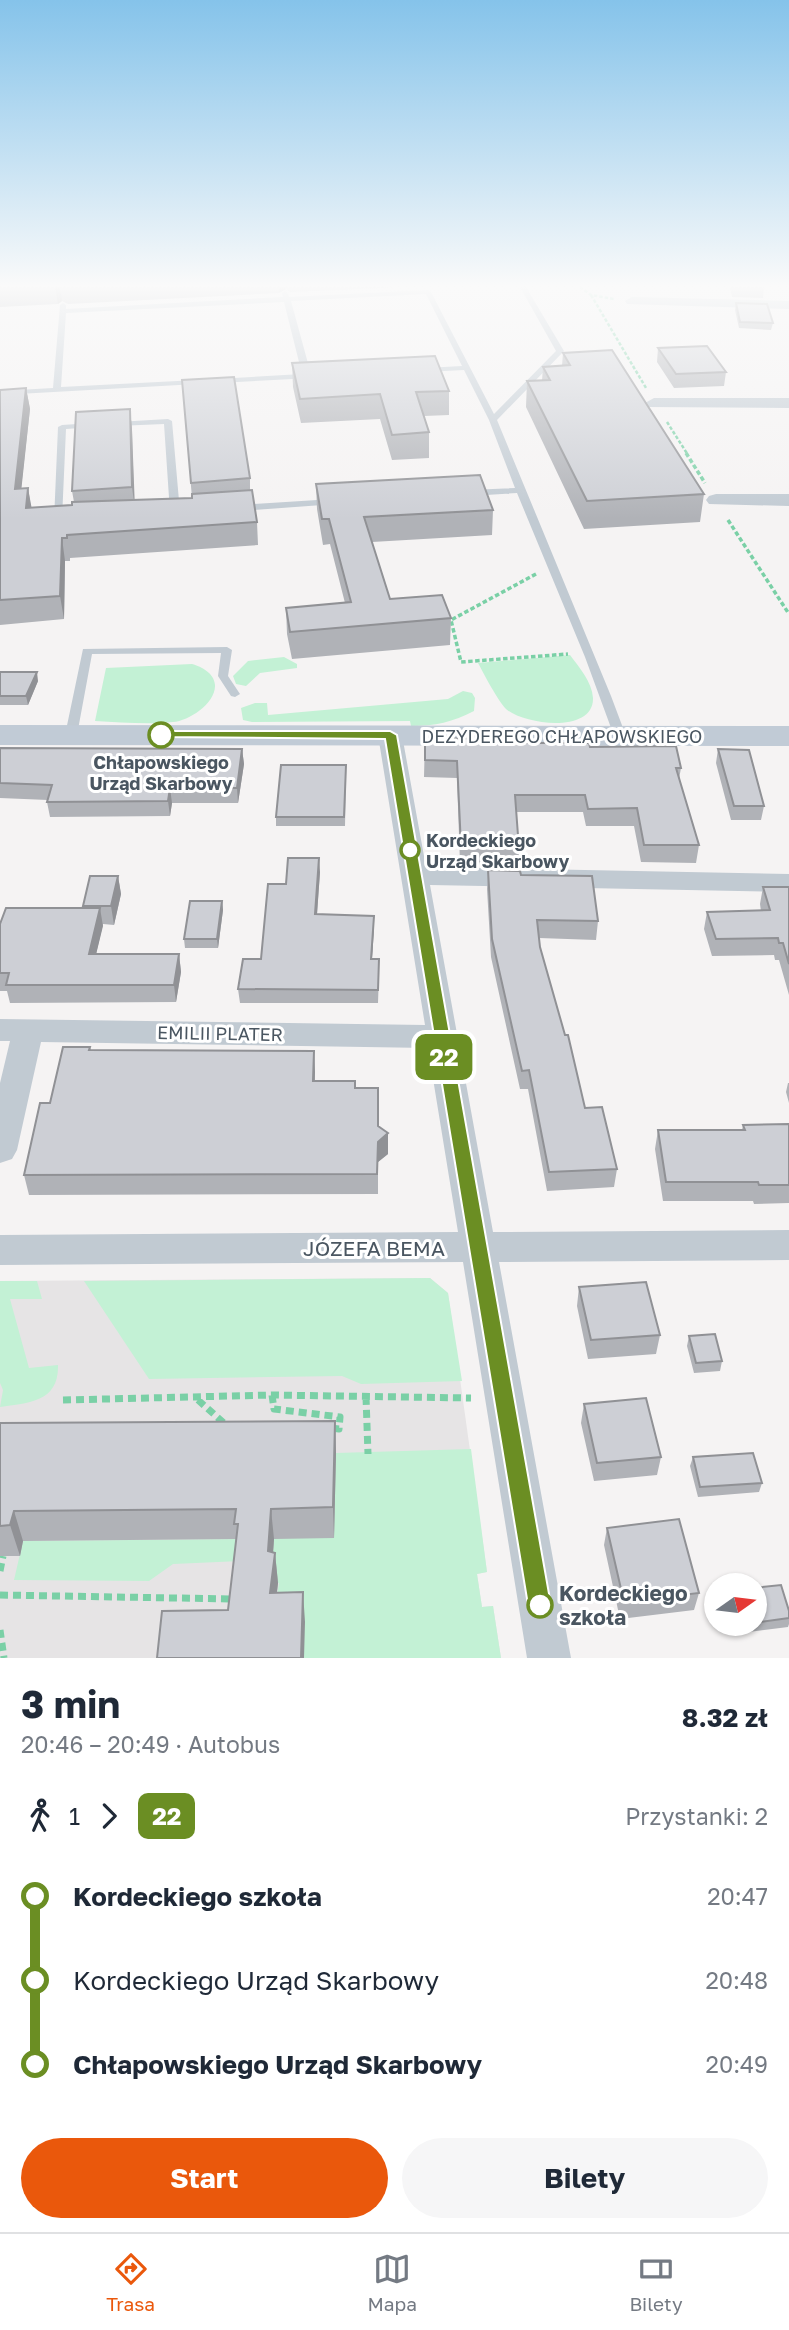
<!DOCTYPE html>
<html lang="pl">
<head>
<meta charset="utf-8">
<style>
  :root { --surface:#fff; --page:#f6f6f7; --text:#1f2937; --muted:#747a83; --line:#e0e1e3; --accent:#ea580c }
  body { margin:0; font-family:"Golos Text",sans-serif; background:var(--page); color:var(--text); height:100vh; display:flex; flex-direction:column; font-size:26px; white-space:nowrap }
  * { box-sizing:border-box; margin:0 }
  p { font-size:23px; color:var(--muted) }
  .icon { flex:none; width:38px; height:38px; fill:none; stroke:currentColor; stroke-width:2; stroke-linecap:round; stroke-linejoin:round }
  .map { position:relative; height:1658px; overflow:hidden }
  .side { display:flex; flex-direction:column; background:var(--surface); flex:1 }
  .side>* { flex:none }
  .badge { padding:0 14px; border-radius:10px; font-size:24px; line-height:46px }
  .needle { width:46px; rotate:76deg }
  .buttons { position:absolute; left:704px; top:1573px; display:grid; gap:14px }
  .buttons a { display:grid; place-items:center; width:63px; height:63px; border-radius:50%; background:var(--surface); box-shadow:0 2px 5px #0004; font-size:35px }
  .map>.badge { position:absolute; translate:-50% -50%; box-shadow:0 0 0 4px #fff }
  .legs { display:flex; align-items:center; gap:10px; height:77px; padding:0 21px; font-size:23px }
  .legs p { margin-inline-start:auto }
  .headline { display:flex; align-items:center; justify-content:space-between; height:119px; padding:0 21px }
  h1 { font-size:38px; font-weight:700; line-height:52px }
  .cta { display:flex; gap:14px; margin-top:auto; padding:14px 21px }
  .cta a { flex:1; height:80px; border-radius:42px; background:var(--accent); color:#fff; font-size:28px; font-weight:700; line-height:80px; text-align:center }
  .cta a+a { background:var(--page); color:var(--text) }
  ul { padding:0 21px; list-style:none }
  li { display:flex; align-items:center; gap:24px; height:84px; font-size:26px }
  li i { display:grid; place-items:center; width:10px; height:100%; margin:0 9px; background:currentColor }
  li i::after { content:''; width:18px; height:18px; margin:-9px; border:5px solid; border-radius:50%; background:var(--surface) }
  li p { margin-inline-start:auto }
  li:first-child i { background:linear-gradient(#0000 50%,currentColor 0) }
  li:last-child i { background:linear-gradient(currentColor 50%,#0000 0) }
  .dock { display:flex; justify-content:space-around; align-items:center; height:98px; border-top:2px solid var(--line); background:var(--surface); font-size:19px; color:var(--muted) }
  .dock a { display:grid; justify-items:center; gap:4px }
  .dock .selected { color:var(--accent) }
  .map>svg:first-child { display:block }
</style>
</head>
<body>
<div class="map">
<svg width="789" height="1658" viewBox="0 0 789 1658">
  <rect width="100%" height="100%" fill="#f5f3f3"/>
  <path fill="#e6e4e5" d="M430,1278L448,1293L487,1572L477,1574L482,1607L493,1606L501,1658H0V1281Z"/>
  <path fill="#c3f1d5" d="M570,655C579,667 592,682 593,698C594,734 524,725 506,709C497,699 485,676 478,663Z
    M284,657L297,664V668L260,673L246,686L236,684L233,676L248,661Z
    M192,664C202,667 214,673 215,685C216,703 189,721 173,722C147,725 120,722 95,721L106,668Z
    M463,691L472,693L475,698L474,711C453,722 435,726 411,726L410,721L252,722L243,720L241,708L255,703H267L268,715L448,699Z
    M430,1278L448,1293L462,1381L361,1384L342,1376L149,1379L84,1281Z
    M0,1281H37L42,1299H10L29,1368L58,1365C59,1402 29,1403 0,1407L3,1390L0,1383Z
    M471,1449L487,1572L477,1574L482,1607L493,1606L501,1658H304L276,1601L279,1583L267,1580L274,1539L336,1453Z
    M240,1539L241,1561L173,1564L149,1581L14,1580L23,1541Z"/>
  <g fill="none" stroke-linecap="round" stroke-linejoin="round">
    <path stroke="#7ad0a6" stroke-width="2.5" stroke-dasharray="3.5 2" stroke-linecap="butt" d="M580,287L591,295L614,299
      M591,295L646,388
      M667,422L688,455"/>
    <path stroke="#7ad0a6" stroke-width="3.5" stroke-dasharray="4.5 2.5" stroke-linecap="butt" d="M686,453L705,483
      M728,520L789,614
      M536,574L451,620L461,662L568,654"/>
    <path stroke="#7ad0a6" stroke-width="7" stroke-dasharray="8 5" stroke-linecap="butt" d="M272,1395L274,1409L340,1417L339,1429L330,1428
      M366,1397L368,1454
      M63,1400L272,1395L471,1398
      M198,1400L225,1424
      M0,1571L3,1556
      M0,1595L234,1599
      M0,1630L4,1658"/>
    <path fill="#c1cad2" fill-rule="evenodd" d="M520,287H526L564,351L497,420L611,696L626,736L620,739L614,736L585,657L517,493L470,496L466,493L470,490L515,488L489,420L464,370L425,372L421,370L425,368L462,366L426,294L291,301L312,378L219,383H216V379L302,374L284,302L66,313L61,387L197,380L201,382L197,384L0,395V391L53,388L60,305L63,303L66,305V309L283,297L282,293L285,291L287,292L289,297L428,290L431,292L494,414L556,351Z
      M168,419L172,421L180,512L175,515L170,512L164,424L117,426L113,424L117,422Z
      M92,423L96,425L95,427L66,429L62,519L57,522L54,521L58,427L62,425Z
      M333,499L336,500V504L239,511L234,508L239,505Z
      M227,647L232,650L228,676L240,694L235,697L231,696L218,676L221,653L92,654L77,735L71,738L65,735L83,649Z"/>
    <path fill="#c1cad2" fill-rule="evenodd" d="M632,297L789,301V309L627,304L625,301Z
      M654,398H789V408L648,407L645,403Z
      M716,494H789V506L709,504L706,500L709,496Z
      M390,728L399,730L402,735L426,867L789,874V892L430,885L493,1232L789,1230V1260L499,1262L571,1658H527L463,1262L0,1265V1235L458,1232L428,1048L41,1042L17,1150L12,1159L0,1163V1083L10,1041H0V1019L425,1025L378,735L381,730Z"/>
    <path fill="#c1cbd6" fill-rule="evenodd" d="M0,725L789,726V746L0,745Z"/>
  </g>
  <path fill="#b0b2b7" d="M0,287H403L290,292L286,289L279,293L68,304L62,301L58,304L0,307Z
    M730,287H764L763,298L732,297Z
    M736,303L773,323L771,330L739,328L735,310Z
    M658,348L726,372L724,386L674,388L657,362Z
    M563,353L704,494L700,522L584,529L526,407L527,381H542L543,367L562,366Z
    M292,363L449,391V415L424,416L429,432V458L392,460L380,419L301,423L293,387Z
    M182,380L250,478V491L257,522L258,545L70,558V561H65L64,619L0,625V390L26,388L30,409L21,488H28L31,508L72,505L74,502L72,491L130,409L132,430L134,500L192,498Z
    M316,484L493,510L492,535L372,542L390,599L451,618L450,645L292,659L287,634L286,608L345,603L330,544L323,545L317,509Z
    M0,672L38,681L28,705H0Z
    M425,738L495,743L590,747L681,768L679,779L699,845L696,863L641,862L634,826H586L583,812H516L519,849L518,866L460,864L457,778L424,777Z
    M0,748L242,749L244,764L238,803H172L170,816L50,817L47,802L48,800L0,798Z
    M718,749L764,806L761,820H731L716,763Z
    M346,774L345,826H276V817Z
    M488,870L521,875L598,921L596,940L539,938L540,947L585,1108L617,1169L614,1187L547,1191L528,1089H520L491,957L487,889Z
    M320,872L317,914L374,916L372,959L379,973L378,1003H240L238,989L261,959L286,884Z
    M118,876L121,894L114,925L103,924L96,954H179L181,972L176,1002L10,1003L7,991H0V924L84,908L83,906Z
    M763,887H789V995L779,960H775L774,955L712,956L704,929L707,912L761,911L760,904Z
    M222,901L223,910L218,948H185L184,939Z
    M90,1047L91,1050L314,1051L315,1081L355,1088L378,1126L388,1133V1154L378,1162V1194L29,1195L24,1175L50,1103Z
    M788,1083H789V1103L786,1092Z
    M789,1124V1203L754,1204L753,1201H663L655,1149L658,1130H742L743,1125Z
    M579,1287L660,1335L656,1354L588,1359L577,1306Z
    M689,1336L722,1361L720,1371L694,1373L687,1346Z
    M584,1404L661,1457L657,1475L594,1481L581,1423Z
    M335,1421L336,1453L334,1538L274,1539L273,1553H275L278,1583L277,1593L305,1622L228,1610L236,1539L23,1541L20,1556H0V1423Z
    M693,1457L762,1483L759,1492L698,1497L690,1466Z
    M607,1528L699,1593L694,1610L620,1619L604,1545Z
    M754,1588L789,1611V1624L788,1627L741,1633L739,1624H754Z"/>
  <path fill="#909195" d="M55,287H60L62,301L58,304Z
    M279,287H286V289L279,293Z
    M26,388L30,409L19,511L15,489Z
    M130,409L132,430L135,510L132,487Z
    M28,488L32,510L26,508Z
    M62,538L65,561L64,619L60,596Z
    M37,672L38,681L28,705L26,696Z
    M242,749L244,764L238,803L237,788Z
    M170,788L172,803L170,816L168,801Z
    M319,858L320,872L316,928L315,914Z
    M118,876L121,894L114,925L111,906Z
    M222,901L223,910L218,948L217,939Z
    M100,908L103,926L92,971L89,954Z
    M374,916V929L371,973V959Z
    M179,954L181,972L176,1002L174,985Z
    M314,1051L315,1072L314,1101L313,1081Z
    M388,1133V1154L378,1162V1194V1142Z
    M335,1421L336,1453L334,1538L333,1507Z
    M271,1509L274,1539L271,1581L268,1551Z
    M14,1511L23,1541L20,1556L10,1525Z
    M275,1553L278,1583L273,1622L270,1593Z
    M303,1592L305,1622L304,1658H301Z"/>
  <path fill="#cdcfd5" stroke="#909195" stroke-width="2" d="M736,303L767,304L773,323L740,322Z
    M707,346L726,372L676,374L658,348Z
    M612,350L704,494L587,501L527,381L550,380L543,367L570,365L563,353Z
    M435,356L449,391L416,392L429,432L392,435L380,394L300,399L292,363Z
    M234,377L250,478L191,483L182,380Z
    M26,388L15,489L28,488L26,508L72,505V502L192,498V494L252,490L257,522L67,535V538H62L60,596L0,600V390Z
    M130,409L132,487L72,491L76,412Z
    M480,475L493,510L364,517L390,599L442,595L451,618L290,632L286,608L351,602L329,519H322L316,484Z
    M0,672H37L26,696H0Z
    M425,738L495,739V743H589L590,747L676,746L681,768H676L699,845H644L637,808L588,809L585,795H515L519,849L461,846L457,761L425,760Z
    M0,748L242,749L237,788H170L168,801L47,802L52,785L0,783Z
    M718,749L749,750L764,806H734Z
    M281,765H346L344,817H276Z
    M288,858H319L315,914L374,916L371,959H379L378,990L238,989L243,959H261L268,884H286Z
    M488,870L520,871L521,875L592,876L598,921L537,920L540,947L565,1035H568L585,1108L602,1107L617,1169L549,1172L529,1070L522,1071L492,939Z
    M90,876H118L111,906H83Z
    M763,887H789V964L783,943H779L778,938L716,939L707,912L770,910Z
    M190,901H222L217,939H184Z
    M6,908H100L89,954H179L174,985H6L9,973H0V924Z
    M63,1047H90L89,1050L314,1051L313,1081H355V1088H378V1126L388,1133L378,1142L377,1174L24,1175L40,1103H50Z
    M789,1124V1185H759L758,1182H666L658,1130H745L743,1125Z
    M646,1282L660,1335L591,1340L579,1287Z
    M715,1334L722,1361L696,1363L689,1336Z
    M646,1398L661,1457L597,1463L584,1404Z
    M335,1421L333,1507L271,1509L268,1551L275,1553L270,1593L303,1592L301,1658H157L162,1611L228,1610L238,1524H234L236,1509L14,1511L10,1525L0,1526V1423Z
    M753,1453L762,1483L700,1487L693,1457Z
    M679,1519L699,1593L624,1602L607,1528Z
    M781,1585L789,1611V1618L754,1623V1588Z"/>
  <linearGradient id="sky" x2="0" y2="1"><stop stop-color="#85c3ea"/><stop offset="0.55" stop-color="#fafafa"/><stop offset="1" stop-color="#fafafa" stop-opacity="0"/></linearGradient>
  <rect width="789" height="519" fill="url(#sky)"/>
  <path fill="#6b8e23" stroke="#fff" stroke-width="2" d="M161,731H390L397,735L551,1605L547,1613L540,1617L532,1613L528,1605L385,739L156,737V732Z"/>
  <g fill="#fff" stroke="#6b8e23" stroke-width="3.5">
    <circle cx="161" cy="735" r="12"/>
    <circle cx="410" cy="850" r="9"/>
    <circle cx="540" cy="1605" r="12"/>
  </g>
  <g text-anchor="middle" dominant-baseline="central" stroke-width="6" stroke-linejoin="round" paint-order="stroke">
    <g font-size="18" fill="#4a5661" stroke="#fff">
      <text x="562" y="736">DEZYDEREGO CHŁAPOWSKIEGO</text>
      <text transform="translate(220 1033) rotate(1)">EMILII PLATER</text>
    </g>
    <g font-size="18" font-weight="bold" fill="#4a5661" stroke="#fff">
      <text x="161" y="762">Chłapowskiego<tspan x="161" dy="21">Urząd Skarbowy</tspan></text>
      <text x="426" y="840" text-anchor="start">Kordeckiego<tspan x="426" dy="21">Urząd Skarbowy</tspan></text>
    </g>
    <g font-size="21" fill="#4a5661" stroke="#fff">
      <text x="374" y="1248">JÓZEFA BEMA</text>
    </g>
    <g font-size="21" font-weight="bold" fill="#4a5661" stroke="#fff" text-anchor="start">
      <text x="559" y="1593">Kordeckiego<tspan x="559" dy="24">szkoła</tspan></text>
    </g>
  </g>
</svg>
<div class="buttons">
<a><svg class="needle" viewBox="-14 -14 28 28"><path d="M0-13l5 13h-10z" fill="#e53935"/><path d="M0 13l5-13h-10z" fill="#747a83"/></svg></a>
</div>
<b class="badge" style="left:444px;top:1057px;background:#6b8e23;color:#fff">22</b>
</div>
<section class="side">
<div class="headline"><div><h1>3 min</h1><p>20:46 – 20:49 · Autobus</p></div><b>8.32 zł</b></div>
<div class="legs"><svg class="icon" aria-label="walk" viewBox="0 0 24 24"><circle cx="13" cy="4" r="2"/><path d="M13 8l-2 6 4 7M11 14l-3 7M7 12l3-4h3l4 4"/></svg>1<svg class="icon" aria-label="forward" viewBox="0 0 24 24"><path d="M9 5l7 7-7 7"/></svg><b class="badge" style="background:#6b8e23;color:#fff">22</b><p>Przystanki: 2</p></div>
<ul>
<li><i style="color:#6b8e23"></i><b>Kordeckiego szkoła</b><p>20:47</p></li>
<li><i style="color:#6b8e23"></i><span>Kordeckiego Urząd Skarbowy</span><p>20:48</p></li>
<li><i style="color:#6b8e23"></i><b>Chłapowskiego Urząd Skarbowy</b><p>20:49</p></li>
</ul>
<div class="cta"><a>Start</a><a>Bilety</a></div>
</section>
<nav class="dock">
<a class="selected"><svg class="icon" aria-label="directions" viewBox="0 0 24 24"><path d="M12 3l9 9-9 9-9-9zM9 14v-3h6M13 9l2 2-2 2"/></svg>Trasa</a>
<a><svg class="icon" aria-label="map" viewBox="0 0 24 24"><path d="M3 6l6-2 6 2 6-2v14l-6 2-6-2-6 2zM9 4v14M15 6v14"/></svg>Mapa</a>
<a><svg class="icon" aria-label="tickets" viewBox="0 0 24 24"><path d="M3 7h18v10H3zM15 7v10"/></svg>Bilety</a>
</nav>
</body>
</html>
